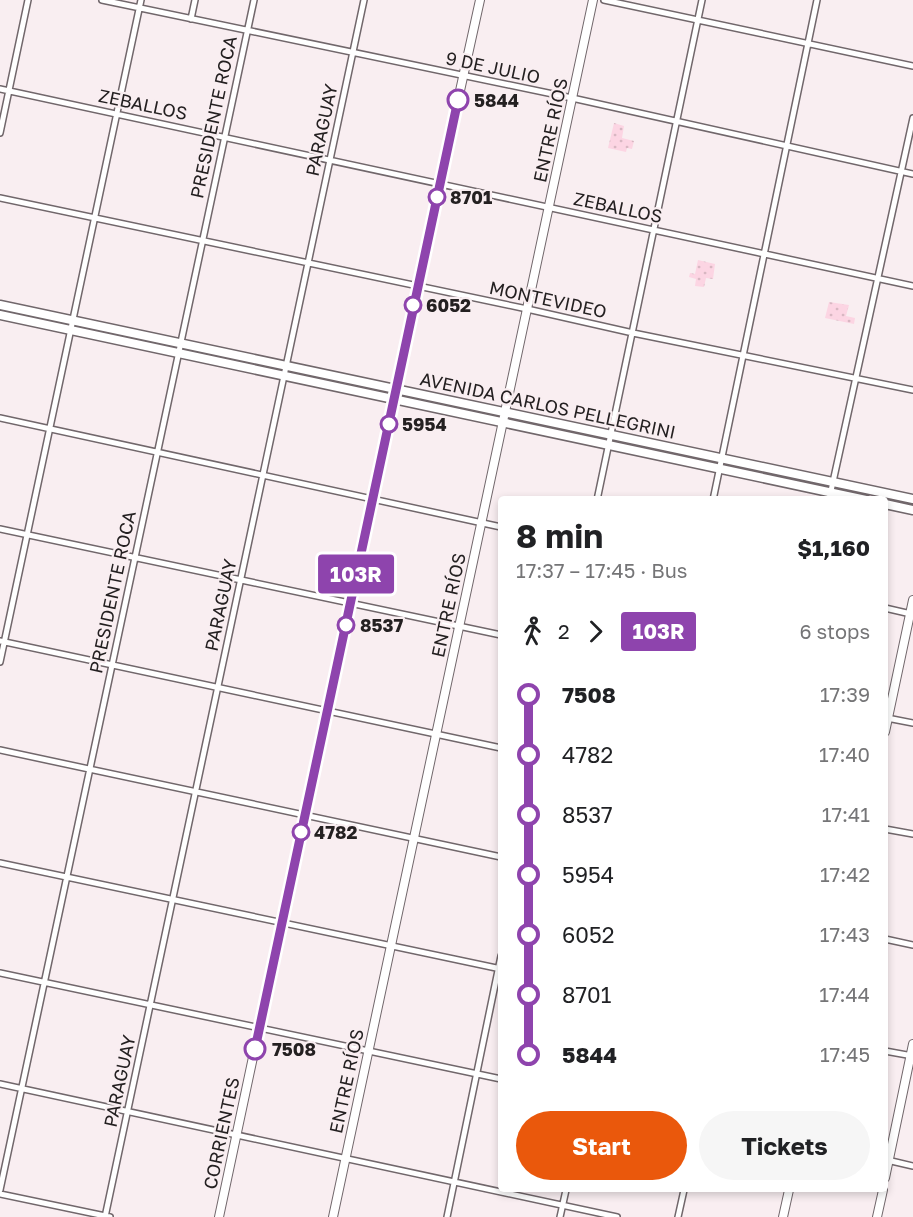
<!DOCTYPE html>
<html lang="en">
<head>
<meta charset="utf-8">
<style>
  :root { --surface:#fff; --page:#f6f6f6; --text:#202124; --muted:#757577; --accent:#ea580c }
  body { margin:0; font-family:"Golos Text",sans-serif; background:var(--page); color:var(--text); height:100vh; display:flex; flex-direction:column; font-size:22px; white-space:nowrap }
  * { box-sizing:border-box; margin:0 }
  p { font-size:20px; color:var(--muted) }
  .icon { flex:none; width:33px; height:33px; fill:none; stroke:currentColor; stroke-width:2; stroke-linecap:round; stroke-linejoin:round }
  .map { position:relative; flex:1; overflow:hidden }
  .sheet { position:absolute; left:498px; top:496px; width:390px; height:696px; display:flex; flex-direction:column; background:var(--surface); border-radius:6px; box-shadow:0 3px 9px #0003 }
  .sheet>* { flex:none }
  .badge { padding:0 12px; border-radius:4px; font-size:21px; line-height:39px }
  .map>.badge { position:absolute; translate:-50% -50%; box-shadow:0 0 0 3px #fff }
  .legs { display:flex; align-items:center; gap:9px; height:66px; padding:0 18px; font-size:20px }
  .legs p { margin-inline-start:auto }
  .headline { display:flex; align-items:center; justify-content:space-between; height:102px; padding:0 18px }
  h1 { font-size:33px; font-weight:700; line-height:45px }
  .primary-button { display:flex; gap:12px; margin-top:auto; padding:12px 18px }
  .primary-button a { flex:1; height:69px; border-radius:36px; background:var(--accent); color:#fff; font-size:24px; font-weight:700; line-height:69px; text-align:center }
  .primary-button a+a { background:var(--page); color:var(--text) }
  ul { padding:0 18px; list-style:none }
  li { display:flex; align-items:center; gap:21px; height:60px; font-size:22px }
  li i { display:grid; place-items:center; width:9px; height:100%; margin:0 8px; background:currentColor }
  li i::after { content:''; width:15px; height:15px; margin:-8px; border:4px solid; border-radius:50%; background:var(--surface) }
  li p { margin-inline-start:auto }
  li:first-child i { background:linear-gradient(#0000 50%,currentColor 0) }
  li:last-child i { background:linear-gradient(currentColor 50%,#0000 0) }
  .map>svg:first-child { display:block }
</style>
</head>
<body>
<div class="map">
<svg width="913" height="1217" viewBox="0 0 913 1217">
  <defs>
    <pattern id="grass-dots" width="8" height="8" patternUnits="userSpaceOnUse" patternTransform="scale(1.5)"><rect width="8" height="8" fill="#fcd5e3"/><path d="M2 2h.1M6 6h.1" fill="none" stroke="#d8b7c2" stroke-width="1.8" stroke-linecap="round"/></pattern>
  </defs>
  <rect width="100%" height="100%" fill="#f9eef1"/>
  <path fill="url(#grass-dots)" d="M614,123L624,126L622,138L634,141L632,149L627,148L626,152L608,148Z
    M698,260L715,264L713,279L706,278L704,287L695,286L696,279L689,277L690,273L695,274Z
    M829,302L849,305L846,316L855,318L854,324L825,318Z
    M0,305L913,499V510L885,504V500L866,499L0,315Z"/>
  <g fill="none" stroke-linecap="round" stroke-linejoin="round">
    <defs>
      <path id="street" d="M102,0L572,98L913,174
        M604,0L913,66
        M191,19L195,0
        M0,89L913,286
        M0,133L28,0
        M0,198L527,309L633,333L913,390
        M0,418L501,527
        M597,500L702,0
        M713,500L817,0
        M829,500L913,118
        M0,529L501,635
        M885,608L911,614
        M0,641L501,748
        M0,662L141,0
        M887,718L913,723
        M0,750L501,857
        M885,829L913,834
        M0,863L501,969
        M885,939L913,945
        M0,973L501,1079
        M885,1051L913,1056
        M0,1084L617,1217
        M887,1160L913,1166
        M0,1190L254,0
        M0,1194L110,1217
        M105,1217L364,0
        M447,1217L501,956
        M560,1217L566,1190
        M678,1217L684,1190"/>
      <path id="secondary" d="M885,732L913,600
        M885,1178L913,1044
        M219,1217L417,286L480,0
        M333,1217L593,0
        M783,1217L789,1190
        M877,1217L883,1190"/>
      <path id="primary" d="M0,305L913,499
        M0,315L866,500
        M885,504L913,510"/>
    </defs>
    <use href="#street" stroke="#71676b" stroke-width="8"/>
    <use href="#secondary" stroke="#71676b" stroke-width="10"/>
    <use href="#primary" stroke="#71676b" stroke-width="11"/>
    <use href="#street" stroke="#fff" stroke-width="5"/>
    <use href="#secondary" stroke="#fff" stroke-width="8"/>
    <use href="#primary" stroke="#fff" stroke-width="8"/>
  </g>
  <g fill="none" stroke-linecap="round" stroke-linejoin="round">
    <defs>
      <path id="line-1" d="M255,1049L458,100"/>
    </defs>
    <use href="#line-1" stroke="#fff" stroke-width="14"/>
    <use href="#line-1" stroke="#8e44ad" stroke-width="9"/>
  </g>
  <g fill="#fff" stroke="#8e44ad" stroke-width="3">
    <circle cx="458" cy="100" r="10"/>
    <circle cx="437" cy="197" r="8"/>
    <circle cx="413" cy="305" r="8"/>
    <circle cx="389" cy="424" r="8"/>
    <circle cx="346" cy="625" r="8"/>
    <circle cx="301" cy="832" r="8"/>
    <circle cx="255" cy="1049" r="10"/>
  </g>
  <g text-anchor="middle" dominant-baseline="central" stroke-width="4.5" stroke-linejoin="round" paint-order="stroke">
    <g font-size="18" fill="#242021" stroke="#f9eef1">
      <text transform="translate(493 67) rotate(12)">9 DE JULIO</text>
      <text transform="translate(143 104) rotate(12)">ZEBALLOS</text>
      <text transform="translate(213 117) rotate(-78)">PRESIDENTE ROCA</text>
      <text transform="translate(321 130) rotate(-78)">PARAGUAY</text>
      <text transform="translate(550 130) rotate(-78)">ENTRE RÍOS</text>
      <text transform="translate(618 207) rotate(12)">ZEBALLOS</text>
      <text transform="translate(548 299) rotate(12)">MONTEVIDEO</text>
      <text transform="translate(548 405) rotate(12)">AVENIDA CARLOS PELLEGRINI</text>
      <text transform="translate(112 592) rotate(-78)">PRESIDENTE ROCA</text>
      <text transform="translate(220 605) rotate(-78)">PARAGUAY</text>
      <text transform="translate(448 605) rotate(-78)">ENTRE RÍOS</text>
      <text transform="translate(119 1081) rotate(-78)">PARAGUAY</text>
      <text transform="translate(346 1081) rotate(-78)">ENTRE RÍOS</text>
      <text transform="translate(221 1133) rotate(-78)">CORRIENTES</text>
    </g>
    <g font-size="18" font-weight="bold" fill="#242021" stroke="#f9eef1" text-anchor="start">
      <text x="474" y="100">5844</text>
      <text x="450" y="197">8701</text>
      <text x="426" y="305">6052</text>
      <text x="402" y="424">5954</text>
      <text x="360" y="625">8537</text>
      <text x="314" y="832">4782</text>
      <text x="272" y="1049">7508</text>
    </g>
  </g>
</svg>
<b class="badge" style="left:356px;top:574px;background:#8e44ad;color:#fff">103R</b>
<section class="sheet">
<div class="headline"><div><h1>8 min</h1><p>17:37 – 17:45 · Bus</p></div><b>$1,160</b></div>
<div class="legs"><svg class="icon" aria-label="walk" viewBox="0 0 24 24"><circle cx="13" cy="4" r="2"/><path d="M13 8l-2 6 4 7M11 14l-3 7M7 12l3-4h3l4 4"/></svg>2<svg class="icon" aria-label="forward" viewBox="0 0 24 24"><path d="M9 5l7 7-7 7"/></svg><b class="badge" style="background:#8e44ad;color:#fff">103R</b><p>6 stops</p></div>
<ul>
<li><i style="color:#8e44ad"></i><b>7508</b><p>17:39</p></li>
<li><i style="color:#8e44ad"></i><span>4782</span><p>17:40</p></li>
<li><i style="color:#8e44ad"></i><span>8537</span><p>17:41</p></li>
<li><i style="color:#8e44ad"></i><span>5954</span><p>17:42</p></li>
<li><i style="color:#8e44ad"></i><span>6052</span><p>17:43</p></li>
<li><i style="color:#8e44ad"></i><span>8701</span><p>17:44</p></li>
<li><i style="color:#8e44ad"></i><b>5844</b><p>17:45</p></li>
</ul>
<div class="primary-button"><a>Start</a><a>Tickets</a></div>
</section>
</div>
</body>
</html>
